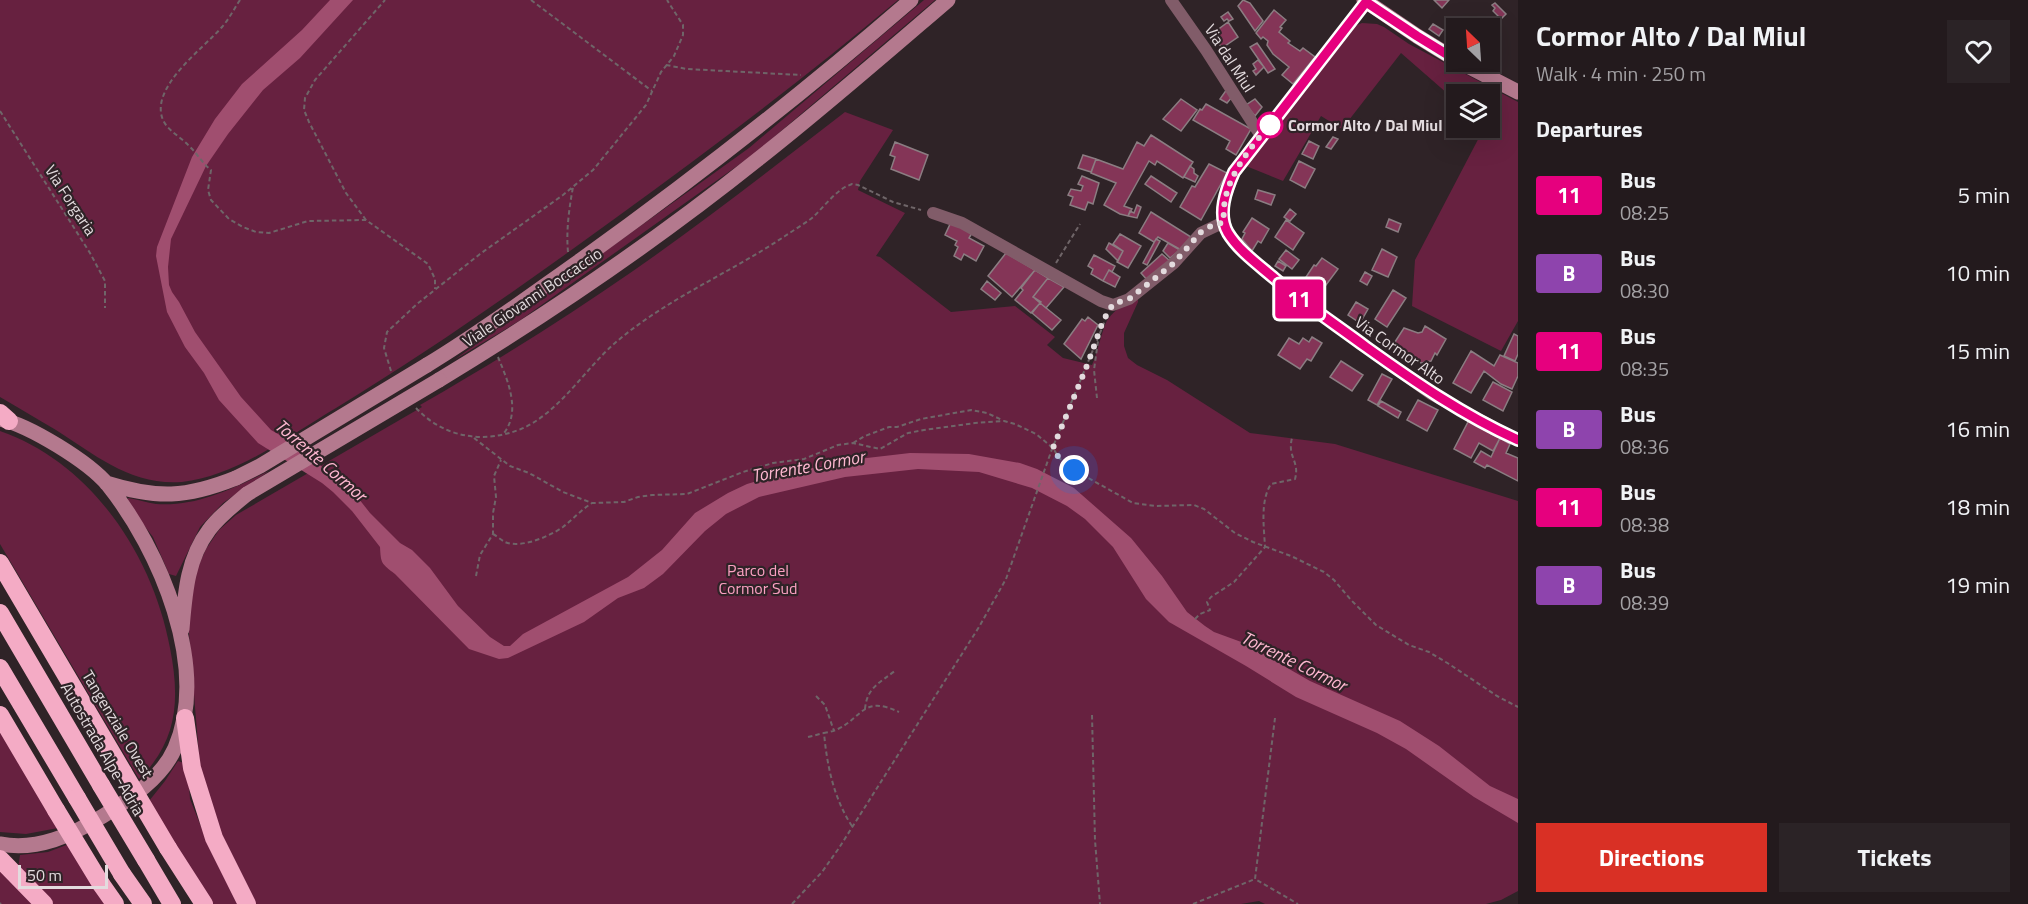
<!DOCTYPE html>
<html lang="en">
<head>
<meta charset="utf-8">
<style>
  :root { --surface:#231a1d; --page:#2b2326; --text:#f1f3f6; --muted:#a3a1a4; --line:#40383b; --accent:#d93025 }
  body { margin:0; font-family:"Titillium Web",sans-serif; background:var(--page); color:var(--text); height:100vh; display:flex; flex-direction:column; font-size:22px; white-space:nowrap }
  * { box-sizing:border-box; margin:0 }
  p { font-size:20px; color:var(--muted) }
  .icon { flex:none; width:33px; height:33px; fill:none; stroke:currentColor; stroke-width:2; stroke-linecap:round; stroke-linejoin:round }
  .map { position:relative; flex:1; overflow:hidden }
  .details { display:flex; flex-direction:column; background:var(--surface); width:510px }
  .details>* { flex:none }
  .badge { padding:0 12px; border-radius:4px; font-size:21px; line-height:39px }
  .needle { width:39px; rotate:335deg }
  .tools { position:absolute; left:1446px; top:18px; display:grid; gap:12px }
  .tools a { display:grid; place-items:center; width:54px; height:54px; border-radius:0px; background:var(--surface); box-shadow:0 6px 24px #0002,0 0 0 2px var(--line); font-size:30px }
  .scale { position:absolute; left:18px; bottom:15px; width:90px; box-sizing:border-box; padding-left:6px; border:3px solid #e3dbde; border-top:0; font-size:16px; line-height:21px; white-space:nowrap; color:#e3dbde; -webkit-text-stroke:4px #2f2327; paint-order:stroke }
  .you { position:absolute; width:30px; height:30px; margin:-15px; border:4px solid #fff; border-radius:50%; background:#1a73e8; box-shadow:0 0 0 9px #1a73e833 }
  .map>.badge { position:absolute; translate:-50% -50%; box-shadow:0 0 0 3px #fff }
  h2 { padding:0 18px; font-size:22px; line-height:54px }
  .round { display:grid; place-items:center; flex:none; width:63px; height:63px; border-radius:0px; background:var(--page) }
  .head { display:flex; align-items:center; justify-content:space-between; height:102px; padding:0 18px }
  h1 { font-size:28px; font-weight:700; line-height:45px }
  .primary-button { display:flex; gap:12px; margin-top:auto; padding:12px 18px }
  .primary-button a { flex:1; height:69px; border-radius:0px; background:var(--accent); color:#fff; font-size:24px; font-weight:700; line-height:69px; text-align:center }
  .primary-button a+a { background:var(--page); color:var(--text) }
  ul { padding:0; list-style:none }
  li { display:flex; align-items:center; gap:18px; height:78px; padding:0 18px }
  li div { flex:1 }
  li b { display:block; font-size:22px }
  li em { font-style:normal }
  li .badge { min-width:66px; font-weight:700; text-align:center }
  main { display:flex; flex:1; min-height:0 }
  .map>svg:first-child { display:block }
</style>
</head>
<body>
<main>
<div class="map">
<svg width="1518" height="904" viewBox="0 0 1518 904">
  <rect width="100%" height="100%" fill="#2f2327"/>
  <path fill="#672140" d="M0,0H898C807,76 713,148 617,217C525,284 433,349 336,408C290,435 237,476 182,482C132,486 95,455 56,430C37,419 19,408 0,397Z
    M924,0H935L754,154L519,321L454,360L749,148Z
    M1362,23L1377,24L1384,27L1409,44L1518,102V321L1501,351L1412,306L1415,260L1484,128H1490V94H1456V101L1401,53L1342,129L1321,116L1283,181L1246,166L1345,36L1355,26Z
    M845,112L893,130L860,181L858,190L905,213L876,256L880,257L951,312L1015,306L1055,337L1047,345L1063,358L1092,365C1098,353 1102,328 1108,319C1115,309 1128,302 1138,295V302L1124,333V346L1128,358L1137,365L1167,380L1250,433L1335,444L1518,501V891L1501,900L1486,904H1265L1259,901L1241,904H254L221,835L200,768L188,621L191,593L198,567L206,549L219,530L236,515L422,407L420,405C493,363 564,319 633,271C705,221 775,166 845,112Z
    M0,431C92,463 153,556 170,648C180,699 178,741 139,779L0,544Z
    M269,471L223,503L200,527L176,576L169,574L153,537L128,505V498C137,499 147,503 156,504C197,507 233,488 269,471Z
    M0,730L58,828L26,834L0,832Z
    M178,761L187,764L190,799L206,839L239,904H212L149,801L165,781Z
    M69,844L108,904H53L18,869L20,855L48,852Z
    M0,868L36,904H0Z"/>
  <path fill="#a04e6f" d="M330,0H353L300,58L263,90L228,134L206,166L171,239L168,267L169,285L172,292L179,302L195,332L241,397L271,430L285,438L321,466L355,494L370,513L400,543L412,550L430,568L458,606L490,637L504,646H510L523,634L628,577L662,550L695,513L728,493L747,484L788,472L830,465L841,461L910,453L969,454L1020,463L1037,469L1074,488L1131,538L1162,576L1187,612L1205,626L1214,632L1244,643L1310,681L1400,721L1439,746L1490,786L1518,799V823L1474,797L1406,749L1377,733L1296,697L1246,666L1169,622L1146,599L1113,547L1085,519L1067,506L1032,488L979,472L918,469L845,477L759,497L726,514L705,531L663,574L644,588L618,598L584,622L508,658L499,659L469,649L395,574C381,563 381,564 380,547L352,511L333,492L322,483L258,443L219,400L204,373L185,347L167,312L156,256L157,247L192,157L215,119L242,84L302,30Z"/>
  <path fill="#843557" stroke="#8b7d82" stroke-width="1.5" d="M1243,0L1250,3L1263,21L1255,31L1238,6Z
    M1434,0H1449L1442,8Z
    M1495,3L1506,14L1501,19L1493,11L1495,8L1492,5Z
    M1274,10L1286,20L1280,27L1282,28L1279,32L1290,41L1288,43L1300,51L1303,48L1315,57L1293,84L1282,75L1289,67L1273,54L1267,45L1268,41L1263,37L1261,39L1256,33Z
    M1228,12L1233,19L1229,21L1227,19L1224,21L1221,17Z
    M1228,22L1238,37L1222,48L1212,34Z
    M1433,24L1443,30L1439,36L1429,29Z
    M1257,43L1275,69L1268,73L1250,47Z
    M1258,60L1264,67L1256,75L1253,71L1256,69L1253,64Z
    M1227,89L1232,97L1227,103L1220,99Z
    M1181,99L1197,110L1181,131L1163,119Z
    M1255,99L1262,107L1255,116L1246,105Z
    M1206,104L1251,129L1236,155L1226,149L1230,141L1193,120L1200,109L1202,110Z
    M1151,135L1193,162L1183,178L1157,161L1155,165L1149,161L1124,206L1132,209L1128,216L1120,214L1104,205L1116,183L1091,173L1096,159L1123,169L1137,142L1144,146Z
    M1333,137L1338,139L1331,149L1326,147Z
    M1309,141L1319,146L1313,159L1302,154Z
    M895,142L928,155L919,180L891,169L895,157L890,155Z
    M1083,155L1096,159L1091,172L1078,168Z
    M1299,161L1315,169L1305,188L1290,180Z
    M1209,164L1227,173L1201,220L1180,207L1192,186L1195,187Z
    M1190,166L1194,169V173L1198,176L1195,182L1184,177Z
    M1082,176L1099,183L1093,204L1088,202L1085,210L1070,205L1073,197L1068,195L1071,189L1081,191L1083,186L1078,184Z
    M1151,176L1177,193L1171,202L1145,184Z
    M1258,190L1275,195L1271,205L1255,199Z
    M1137,205L1141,207L1137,218L1128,216L1130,211L1134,213Z
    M1290,209L1296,214L1290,221L1284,217Z
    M1151,212L1191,237L1183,251L1158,237L1154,242L1139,233Z
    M1252,218L1269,229L1261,243L1258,241L1252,251L1242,239L1245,233L1243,232Z
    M1389,219L1401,224L1398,232L1386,227Z
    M1286,220L1304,233L1293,250L1275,237Z
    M951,222L972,233L969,238L984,246L976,261L964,254L961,260L954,256L958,247L955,245L957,241L945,235Z
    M1120,234L1141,246L1128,268L1117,262L1123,251L1113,244Z
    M1156,239L1160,241L1147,265L1143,263Z
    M1109,243L1123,251L1118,261L1106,249Z
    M1168,243L1180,250L1170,258L1163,251Z
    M1382,249L1397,257L1388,277L1372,270Z
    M1286,250L1299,260L1292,269L1279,259Z
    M1006,253L1035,270L1012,297L988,276Z
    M1162,254L1170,261L1148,281L1141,273Z
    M1094,255L1115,266L1112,272L1109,270L1103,281L1091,274L1093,269L1088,266Z
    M1322,258L1338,269L1323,289L1306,277L1314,265L1316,266Z
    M1278,261L1286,266L1283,271L1275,266Z
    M1035,270L1048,278L1033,297L1041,302L1031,313L1015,300L1023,290L1021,288Z
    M1109,270L1120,277L1115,287L1103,281Z
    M1365,272L1372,276L1367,285L1360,281Z
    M1048,278L1064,287L1046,308L1033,297Z
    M987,281L1001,293L995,300L981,289Z
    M1393,290L1406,298L1387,327L1375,319Z
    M1356,302L1368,309L1360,323L1348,315Z
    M1040,303L1061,320L1052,330L1032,313Z
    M1088,317L1098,325L1081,359L1064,344L1082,319L1085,321Z
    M1425,326L1446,339L1437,355L1435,353L1431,361L1421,363L1412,357L1410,359L1394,349L1395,346L1393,345L1404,328L1418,333L1422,332Z
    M1514,334L1518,336V354L1515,361L1504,356Z
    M1312,337L1322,343L1311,361L1307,359L1300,369L1278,355L1289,338L1299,344L1303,338L1309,342Z
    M1471,351L1494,366L1500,355L1518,363V376L1512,389L1501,384L1484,371L1471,393L1453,383Z
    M1341,361L1363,375L1352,391L1330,377Z
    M1382,374L1392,379L1377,405L1368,400Z
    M1493,382L1512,392L1503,411L1483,400Z
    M1418,400L1438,410L1427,431L1407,420Z
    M1381,401L1401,412L1398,418L1378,406Z
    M1469,420L1492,432L1491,434L1500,438L1493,451L1479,443L1471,458L1454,449Z
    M1500,438L1510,444L1506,453L1518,458V481L1487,465L1485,468L1474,462L1481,451L1491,457Z"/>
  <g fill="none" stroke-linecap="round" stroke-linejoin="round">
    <path stroke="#6f6568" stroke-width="2" stroke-dasharray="4.5 3" stroke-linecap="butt" d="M240,0C234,9 229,19 222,27C204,48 149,87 163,120C168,131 181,137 189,146C197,153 202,163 211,170L208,190L211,200L229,219L243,227L256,232L269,233L308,221L366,220L428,264L435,279V289
      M531,0L652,91
      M666,65L687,69L801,75
      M0,111L90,253L105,281V308
      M366,220L346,193L309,122L304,110L305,98L315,80L385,0
      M568,252C566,231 569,209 573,187
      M1056,263L1080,224
      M498,357C508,381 521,411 504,433
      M391,371L384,348L387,332L417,304L480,254L563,195L593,170L646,105L661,72L674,56L683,35V25L667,0
      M1097,398L1094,370L1098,341
      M416,408C444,438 484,444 521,429C559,413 585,369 615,343C666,299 730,273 785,236C794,230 804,224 812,218C823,208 832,195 845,187L852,184L858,185L893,202L921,210
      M474,438L510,466L529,473L563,492L592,503L624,502L638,497L652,495L687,494L743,472L773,463L804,459L838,445L853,443L880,449L908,433L924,430L975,423L1004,421L1015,424L1036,434L1053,448L1059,458L1074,470L1133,503L1155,506L1194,505L1204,509L1235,533L1253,542L1291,556L1324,572L1334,580L1351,600L1376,625L1409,645L1429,652L1449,664L1497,696L1518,707
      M853,443L865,436L889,427H897L921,419L971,410L987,413L1002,420
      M493,534C497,536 501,540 505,542C521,549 550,536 563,527C573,519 581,510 592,503
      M476,576L480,555L493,534V513L496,497L494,476L501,460
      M1195,619L1200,614L1210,610L1207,602L1211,597L1234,582L1265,547C1264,527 1260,501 1271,484L1295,479C1300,461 1287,457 1292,438
      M816,696L825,705L834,731
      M865,709C867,687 880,683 896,670
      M1092,715L1095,840L1100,904
      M1275,718L1255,879L1298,904
      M808,737L824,733
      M852,826C834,799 827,766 824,733C829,732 834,731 838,729C863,717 863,695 899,712
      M0,903L1,904
      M792,904L822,872L839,848L979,627L1006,579L1052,449L1107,316
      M1193,904L1255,879"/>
    <path stroke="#815c69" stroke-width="12" d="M1171,0L1206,50L1261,136
      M1367,0L1235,172L1225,197L1223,212L1224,222L1228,233L1251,258L1299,299L1431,394L1518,440
      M933,213L962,223L1101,301L1113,305L1129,299L1174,263L1201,233L1224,222"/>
    <path stroke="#b4798e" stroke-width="15" d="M1364,0L1417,36L1456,60
      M1460,62L1518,92
      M427,365C480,333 530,296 581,260C695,178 805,92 911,0
      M439,380C548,314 657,240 757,160C822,109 885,54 948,0
      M0,419C29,425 89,462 108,485C160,550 210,667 175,748C162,778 130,799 103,816C72,835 38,851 0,844
      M106,483C157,499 186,498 236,478
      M182,629C185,594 187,559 209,530C219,516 234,505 247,494"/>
    <path stroke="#f4abc5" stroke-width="18" d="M0,413L9,421
      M0,563L123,772
      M0,613L101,785
      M0,668L77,798
      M0,715L56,810
      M185,718L192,768L214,838L247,904
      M168,848L204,904
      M0,859L44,904
      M146,860L172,904
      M122,874L143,904
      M101,884L115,904"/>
    <path stroke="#b4798e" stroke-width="15" d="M236,478L260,466L427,365
      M247,494L439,380"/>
    <path stroke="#f4abc5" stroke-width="18" d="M123,772L168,848
      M101,785L146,860
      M77,798L122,874
      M56,810L101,884"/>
  </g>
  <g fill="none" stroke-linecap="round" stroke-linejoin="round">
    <defs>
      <path id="line" d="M1456,60L1417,36L1366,2L1234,172C1226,190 1217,214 1228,233C1239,251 1259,265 1274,278C1303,303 1335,324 1366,347C1415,382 1463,415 1518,440"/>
    </defs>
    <use href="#line" stroke="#fff" stroke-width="14"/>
    <use href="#line" stroke="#e6007e" stroke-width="9"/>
    <path stroke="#e3dbde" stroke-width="6" stroke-dasharray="0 10.8" d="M1074,470L1059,458L1053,448L1088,363L1103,321L1113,304L1129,299L1174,263L1201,232L1211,226L1224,222C1220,180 1251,148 1276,117L1270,125"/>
  </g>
  <circle fill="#fff" stroke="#e6007e" stroke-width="3" cx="1270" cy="125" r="12"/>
  <g text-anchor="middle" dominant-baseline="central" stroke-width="4.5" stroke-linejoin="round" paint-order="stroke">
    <g font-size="16" fill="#e3dbde" stroke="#2f2327">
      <text transform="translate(1230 58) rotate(57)">Via dal Miul</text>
      <text transform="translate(71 200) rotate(57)">Via Forgaria</text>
      <text transform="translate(532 297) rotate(-34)">Viale Giovanni Boccaccio</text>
      <text transform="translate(1400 350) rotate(35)">Via Cormor Alto</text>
      <text transform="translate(118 724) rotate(59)">Tangenziale Ovest</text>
      <text transform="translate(103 749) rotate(60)">Autostrada Alpe-Adria</text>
    </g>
    <g font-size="16" font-weight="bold" fill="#e3dbde" stroke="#2f2327" text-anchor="start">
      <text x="1288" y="125">Cormor Alto / Dal Miul</text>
    </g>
    <g font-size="16" fill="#fca0c2" stroke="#2f2327">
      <text x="758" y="570">Parco del<tspan x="758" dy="18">Cormor Sud</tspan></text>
    </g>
    <g font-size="18" font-style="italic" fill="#feb7d0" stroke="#2f2327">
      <text transform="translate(321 460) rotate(41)">Torrente Cormor</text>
      <text transform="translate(808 466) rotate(-10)">Torrente Cormor</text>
      <text transform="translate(1294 661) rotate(26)">Torrente Cormor</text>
    </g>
  </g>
</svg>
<div class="tools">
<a><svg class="needle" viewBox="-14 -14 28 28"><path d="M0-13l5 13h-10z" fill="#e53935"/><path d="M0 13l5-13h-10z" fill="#a3a1a4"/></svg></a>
<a><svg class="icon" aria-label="layers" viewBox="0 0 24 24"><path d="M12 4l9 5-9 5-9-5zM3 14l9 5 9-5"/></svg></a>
</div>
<div class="scale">50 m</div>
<div class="you" style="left:1074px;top:470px"></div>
<b class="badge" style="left:1299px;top:299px;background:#e6007e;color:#fff">11</b>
</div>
<section class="details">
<div class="head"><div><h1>Cormor Alto / Dal Miul</h1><p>Walk · 4 min · 250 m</p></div><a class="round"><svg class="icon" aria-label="heart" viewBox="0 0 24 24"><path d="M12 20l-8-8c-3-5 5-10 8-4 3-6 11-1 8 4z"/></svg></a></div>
<h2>Departures</h2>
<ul>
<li><span class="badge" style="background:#e6007e;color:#fff">11</span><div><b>Bus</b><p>08:25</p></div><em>5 min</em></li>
<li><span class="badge" style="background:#8e44ad;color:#fff">B</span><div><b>Bus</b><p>08:30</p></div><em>10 min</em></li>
<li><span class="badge" style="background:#e6007e;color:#fff">11</span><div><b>Bus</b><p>08:35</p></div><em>15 min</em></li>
<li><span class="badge" style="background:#8e44ad;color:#fff">B</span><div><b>Bus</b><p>08:36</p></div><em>16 min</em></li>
<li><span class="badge" style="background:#e6007e;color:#fff">11</span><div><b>Bus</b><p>08:38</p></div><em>18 min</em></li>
<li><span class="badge" style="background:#8e44ad;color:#fff">B</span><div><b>Bus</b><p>08:39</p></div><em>19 min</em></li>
</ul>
<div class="primary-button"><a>Directions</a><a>Tickets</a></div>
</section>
</main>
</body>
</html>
